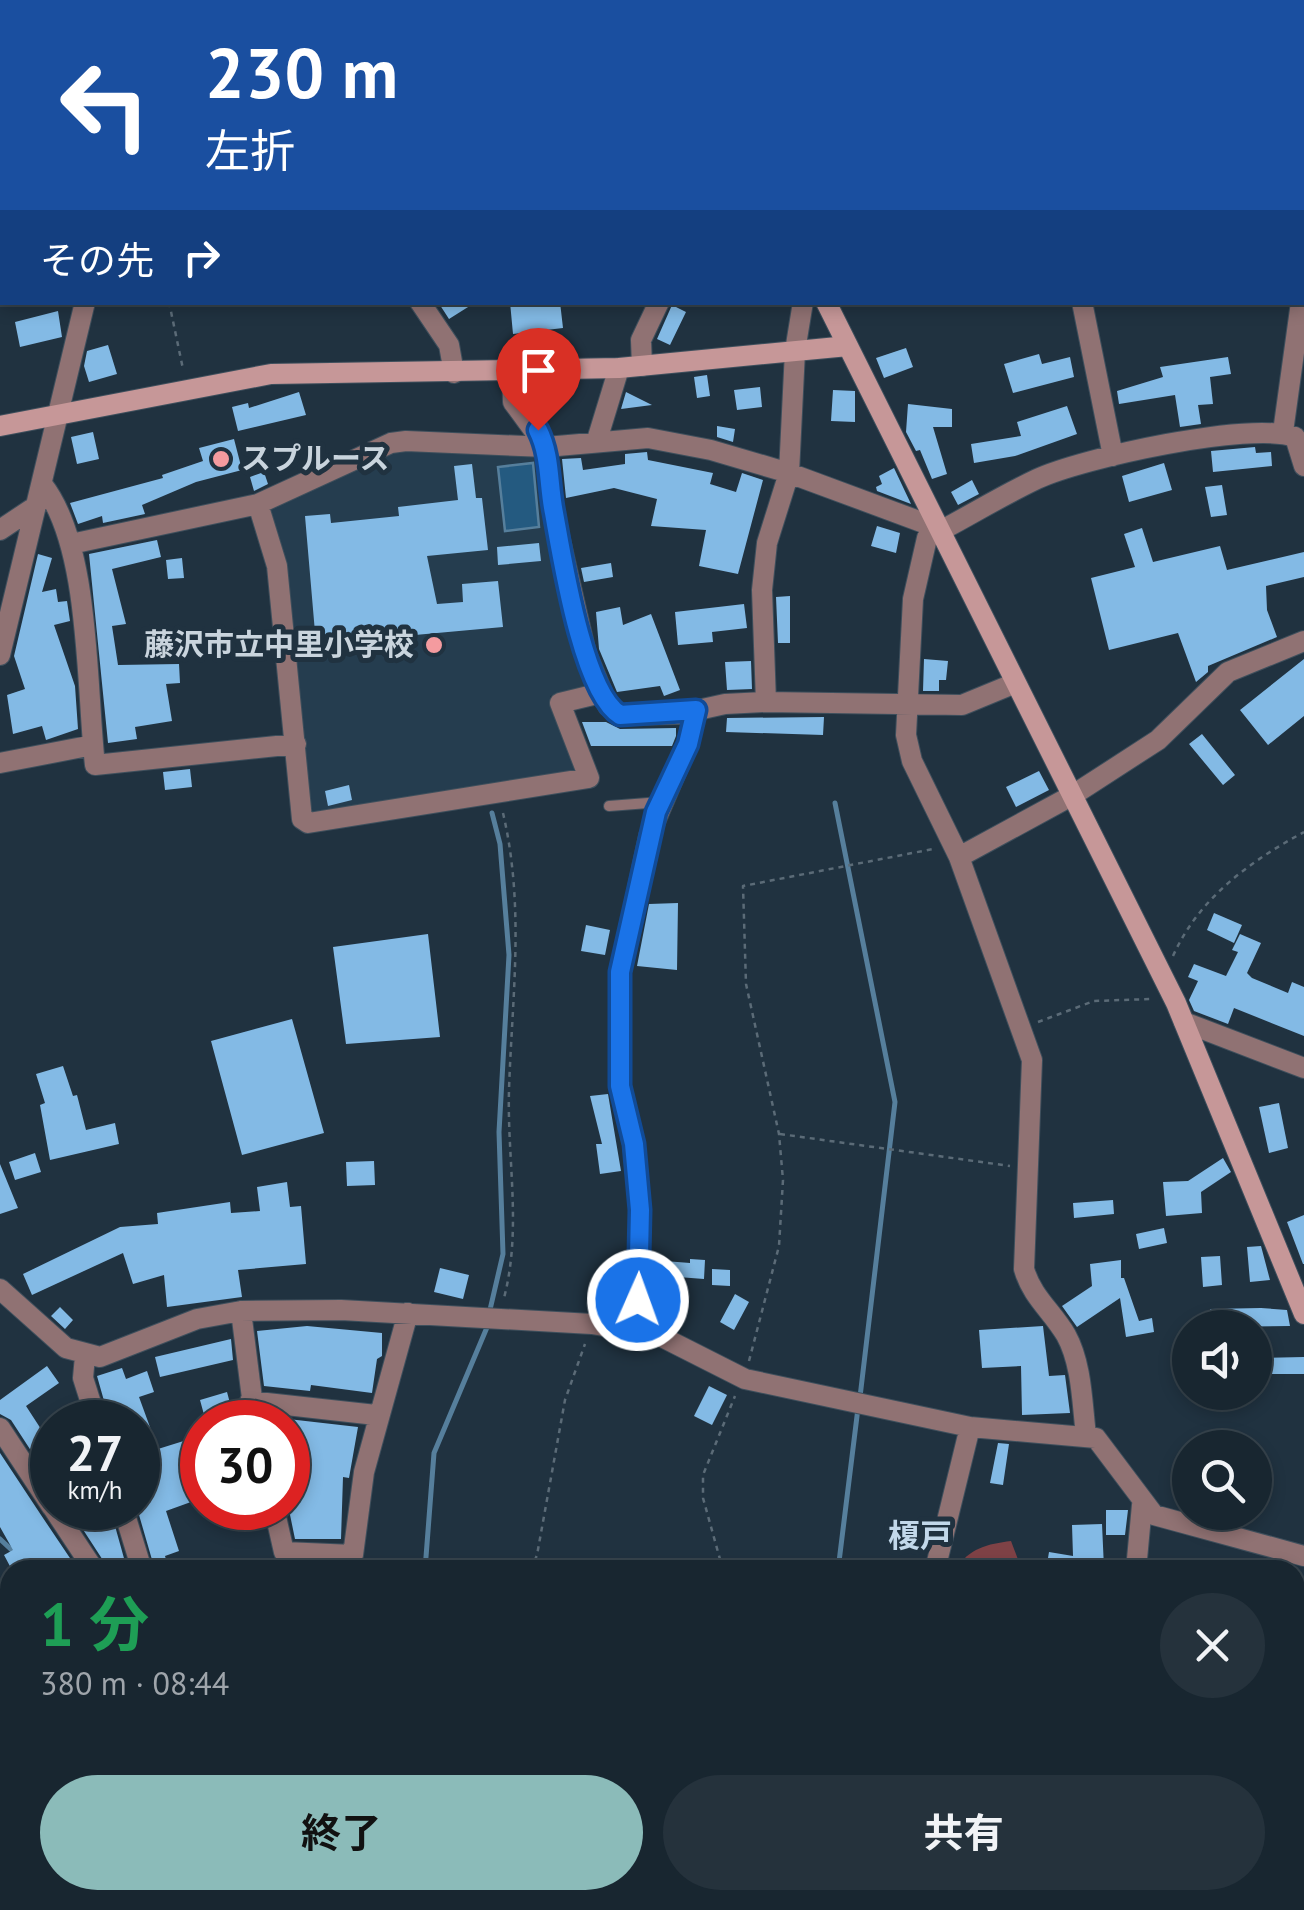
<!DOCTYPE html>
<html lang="ja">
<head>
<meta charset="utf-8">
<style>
	:root { --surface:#182630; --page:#25323c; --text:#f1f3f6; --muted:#9fa5ab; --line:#36434c; --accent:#8bbbb9 }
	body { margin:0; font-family:"PT Sans","Noto Sans JP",sans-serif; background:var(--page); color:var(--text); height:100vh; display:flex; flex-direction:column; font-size:38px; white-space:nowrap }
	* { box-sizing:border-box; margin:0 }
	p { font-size:32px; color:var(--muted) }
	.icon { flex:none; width:55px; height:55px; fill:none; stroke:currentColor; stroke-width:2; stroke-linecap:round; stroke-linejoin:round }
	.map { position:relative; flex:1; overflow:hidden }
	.drawer { position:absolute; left:0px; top:1560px; width:1305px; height:350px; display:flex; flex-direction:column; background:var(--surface); border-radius:30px 30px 0 0; box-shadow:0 5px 15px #0003,0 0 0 2px var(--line) }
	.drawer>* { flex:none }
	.top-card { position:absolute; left:0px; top:0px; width:1305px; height:305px; box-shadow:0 5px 15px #0003,0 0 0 2px var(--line); background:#1a4fa0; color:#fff; overflow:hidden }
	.tools { position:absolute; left:1172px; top:1310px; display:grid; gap:20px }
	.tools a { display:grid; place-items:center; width:100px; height:100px; border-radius:50%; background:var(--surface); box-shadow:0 5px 15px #0003,0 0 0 2px var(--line); font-size:50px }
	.speed { position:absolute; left:30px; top:1400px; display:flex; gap:20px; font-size:50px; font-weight:700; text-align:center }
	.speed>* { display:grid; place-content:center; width:130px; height:130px; border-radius:50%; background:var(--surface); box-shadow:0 5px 15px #0003,0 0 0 2px var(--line); line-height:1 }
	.speed small { font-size:25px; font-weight:400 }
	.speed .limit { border:15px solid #d22; background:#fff; color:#111 }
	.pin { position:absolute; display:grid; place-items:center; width:85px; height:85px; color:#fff; margin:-102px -42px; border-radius:50% 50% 50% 0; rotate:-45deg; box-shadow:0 0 10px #0007 }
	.pin .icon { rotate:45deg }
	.me { position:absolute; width:110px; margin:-55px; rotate:2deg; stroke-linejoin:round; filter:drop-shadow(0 0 8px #0008) }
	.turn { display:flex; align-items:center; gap:35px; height:210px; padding:0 40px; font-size:45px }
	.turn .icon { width:130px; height:130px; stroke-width:2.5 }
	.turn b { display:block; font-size:70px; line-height:85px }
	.then { display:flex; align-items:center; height:95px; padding:0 40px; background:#0003; gap:20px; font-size:38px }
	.round { display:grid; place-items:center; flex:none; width:105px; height:105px; border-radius:52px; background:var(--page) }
	.overview { display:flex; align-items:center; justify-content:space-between; height:170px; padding:0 40px }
	h1 { font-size:60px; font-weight:700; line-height:75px; color:#1e9e55 }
	.cta { display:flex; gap:20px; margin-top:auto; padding:20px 40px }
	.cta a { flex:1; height:115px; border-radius:60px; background:var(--accent); color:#111; font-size:40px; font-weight:700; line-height:115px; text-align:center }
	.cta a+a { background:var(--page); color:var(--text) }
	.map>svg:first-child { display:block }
	.built { fill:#253d4f }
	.forest { fill:#7f4246 }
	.water { fill:#245a80; stroke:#567f9c; stroke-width:2.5 }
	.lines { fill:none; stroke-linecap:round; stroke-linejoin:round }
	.stream { stroke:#567f9c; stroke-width:5 }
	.building { fill:#83bae5 }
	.lane-casing { stroke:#3e4f5c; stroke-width:12 }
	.street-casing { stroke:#3e4f5c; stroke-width:22 }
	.secondary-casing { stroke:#3e4f5c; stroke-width:22 }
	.path { stroke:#5b6b77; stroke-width:2.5; stroke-dasharray:5 5; stroke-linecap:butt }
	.lane { stroke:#907273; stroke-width:10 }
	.street { stroke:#907273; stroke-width:20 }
	.secondary { stroke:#c69798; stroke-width:20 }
	.route-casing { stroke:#114b97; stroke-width:25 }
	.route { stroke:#1a73e8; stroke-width:18 }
	.poi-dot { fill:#f49b9f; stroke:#203240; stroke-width:4 }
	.labels { text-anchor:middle; stroke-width:10; stroke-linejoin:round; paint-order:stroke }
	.poi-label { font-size:30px; font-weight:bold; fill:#c9d4dd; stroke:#203240; text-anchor:start }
	.neighbourhood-label { font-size:32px; font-weight:bold; fill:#c2d8ea; stroke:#203240 }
</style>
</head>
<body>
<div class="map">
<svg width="1304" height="1910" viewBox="0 0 1304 1910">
	<rect width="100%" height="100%" fill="#203240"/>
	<!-- built -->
	<path class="built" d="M393,447l141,8 6,10 48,218 -5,6 -33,7 27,74 -266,47 -46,-306z"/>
	<!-- forest -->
	<path class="forest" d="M1011,1541l11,29h-66c12,-22 32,-26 55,-29z"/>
	<!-- water -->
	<path class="water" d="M533,463l6,64 -34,4 -7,-64z"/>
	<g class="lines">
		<!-- stream -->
		<path class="stream" d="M835,803l60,299 -35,295
			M489,1314l14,-60 -4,-122 10,-177 -9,-111 -8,-31
			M0,1539l16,15
			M425,1570l9,-117 54,-128
			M838,1570l20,-162
			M376,1910l5,-10
			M773,1910l2,-10"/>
	</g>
	<!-- building -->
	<path class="building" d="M438,302h38l-27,17z
		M510,302h50l3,26 -50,6z
		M672,305l14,7 -16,33 -13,-6z
		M58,311l4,26 -42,10 -5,-25z
		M108,345l9,29 -28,8 -5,-16 3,-15z
		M906,348l7,19 -29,11 -8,-20z
		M1039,354l3,10 28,-7 4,20 -61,16 -9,-29z
		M1228,357l3,17 -21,3 3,27 -15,1 3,19 -21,3 -5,-32 -56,9 -2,-13 46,-14 -3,-10z
		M707,375l3,21 -13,2 -3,-21z
		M760,387l2,20 -25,3 -3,-20z
		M833,390l22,1v31l-24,-1z
		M299,392l7,23 -68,16 -6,-24 16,-4 1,5z
		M626,392l26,13 -31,4z
		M908,404l44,5v18h-19l14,47 -15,5 -12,-29 -4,1 -10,-19z
		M1067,406l10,28 -62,22 -41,7 -3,-19 50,-8 -4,-14z
		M717,426l18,3 -2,13 -16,-5z
		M93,432l6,27 -22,5 -6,-27z
		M234,439l8,31 -46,12 -54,23 3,9 -42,9 -1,-7 -24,8 -8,-21 93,-25 -1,-3 41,-14 -4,-13z
		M1255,447l1,6 15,-1 1,14 -59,6 -2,-21z
		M647,452l1,8 65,13 -3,11 26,8 6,-19 21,7 -25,94 -39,-8 7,-36 -55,-4 6,-27 -43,-11 -48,10 -4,-39 19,-1 2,12 42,-6v-10z
		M1164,463l8,27 -43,12 -7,-26z
		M472,464l4,34h6l6,52 -61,6 10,48 26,-2 -1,-18 36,-3 5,46 -187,17 -11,-128 25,-2 1,9 68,-7 -1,-9 60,-7 -4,-34z
		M894,468l17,36 -34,-13 -1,-4 6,-3 -3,-8z
		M264,472l4,12 -14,7 -4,-14z
		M972,480l7,14 -21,11 -7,-13z
		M1222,485l5,30 -16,2 -6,-30z
		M877,526l23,7 -4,20 -25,-7z
		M1142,528l11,34 67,-16 7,24 77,-18v25l-38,9 1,24 10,27 -69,29v6l-12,10 -18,-49 -69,17 -18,-72 44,-11 -11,-33z
		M157,540l4,17 -49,12 14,55 -14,2 6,39 61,-1 1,19 -14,1 6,37 -37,6 2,12 -29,4 -19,-189z
		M539,543l2,18 -43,4 -1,-18z
		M38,554l14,4 -10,34 14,-3 2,13 9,-1 3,20 -16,4 21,61 3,43 -32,11 -4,-14 -29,8 -6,-39 18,-6 -11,-33z
		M182,558l2,20 -16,1 -2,-19z
		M611,563l2,14 -29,5 -3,-14z
		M790,596v47h-12l-2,-46z
		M744,604l3,24 -35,4 1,10 -35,3 -3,-33z
		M620,607l3,18 28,-11 29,76 -16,6 -4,-10 -43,6 -18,-43 -3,-37z
		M924,659l24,2 -2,19h-7v11h-16z
		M1304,659v57l-36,29 -28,-35z
		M751,661l1,28 -25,1 -2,-28z
		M824,717l-1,18 -97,-3 1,-14z
		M582,722h24l14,7 56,-1v8l-4,10h-81z
		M1202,734l33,41 -12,10 -34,-41z
		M190,769l2,18 -27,3 -2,-18z
		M1039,771l10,19 -33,17 -10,-20z
		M349,785l3,15 -24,6 -3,-15z
		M678,903l-1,67 -40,-4 12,-62z
		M1214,913l28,12 -8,18 -27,-13z
		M586,925l24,5 -5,25 -24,-4z
		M428,934l12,103 -94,7 -13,-97z
		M1240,934l21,9 -14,30 5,5 36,15 4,-11 12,5v49l-70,-28 -6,16 -34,-13 -5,-11 9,-19 -10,-4 6,-13 32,12 12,-24 -6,-2z
		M292,1019l32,114 -82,22 -31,-114z
		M63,1066l10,30 4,-1 9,35 29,-7 4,21 -69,16 -10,-55 5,-2 -9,-29z
		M608,1094l13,77 -21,3 -4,-30h6l-12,-48z
		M1279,1103l9,45 -19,5 -10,-46z
		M35,1153l6,19 -26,8 -6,-18z
		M1223,1158l8,14 -30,20 1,21 -36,3 -3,-34 25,-1z
		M374,1161l1,24 -28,1 -1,-24z
		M0,1164l18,44 -18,6z
		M287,1182l3,25 11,-1 5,58 -68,6 4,27 -75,10 -3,-32 -31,9 -10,-31 -91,42 -9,-21 97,-47 38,-3 -1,-11 73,-11 1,11 29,-2 -3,-24z
		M1113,1200l1,14 -40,4 -1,-15z
		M1304,1215v49h-1l-16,-42z
		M1164,1228l3,15 -28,6 -3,-15z
		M1261,1246l9,34 -20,2 -3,-35z
		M1220,1256l2,29 -19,2 -2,-30z
		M690,1259l15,1 -1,19 -52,-4v-15l38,3z
		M1121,1260v18h3l15,43 13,-3 2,14 -28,5 -6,-39 -43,29 -15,-21 30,-20 -2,-22z
		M440,1268l29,7 -6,24 -29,-7z
		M712,1269l18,1v16l-18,-1z
		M735,1294l14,8 -15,28 -14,-8z
		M60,1307l13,13 -8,9 -14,-13z
		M1261,1308l26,2 3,16 -76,1 -4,-18z
		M307,1326l75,7v23l-5,3 -5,34 -61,-8 -1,6 -46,-5 -7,-55z
		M1043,1326l6,50 16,-1 5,38 -48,2 -1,-49 -39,2 -3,-38z
		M231,1339l2,21 -73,17 -5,-20z
		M1304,1357v17h-49v-16z
		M47,1366l12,17 -33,23 26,40v37l-41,-63 -11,-6v-14z
		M122,1368l4,11 21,-8 7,21 -15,5 19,52 32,-10 11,41 1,18 -36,13 13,40 -14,5 4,14h-14l-18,-62 1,-86h-28l-13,-46z
		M709,1386l18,9 -15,30 -18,-9z
		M227,1392l8,30h-29l-6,-22z
		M288,1419l70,8 -9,51 -6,-1 -2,62h-46l-7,-34z
		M998,1443l11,1 -6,41 -13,-2z
		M0,1453l41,62 37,55h-66l-8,-15 9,-5 -13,-23z
		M69,1508h41l17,61 -9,1 -2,-5 -8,3z
		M225,1508h23l2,15 -21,4z
		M1106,1510h22l-3,25h-19z
		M1102,1524l2,44 -58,2 3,-18 24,4 -1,-31z"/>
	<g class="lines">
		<!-- lane casing -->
		<g class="lane-casing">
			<path id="lane" d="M609,806l52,-4"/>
		</g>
		<!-- street casing -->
		<g class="street-casing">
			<path id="street" d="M397,0v2
				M767,0v2
				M862,0v2
				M143,2v-2
				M1123,2v-2
				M1302,289l2,-19
				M420,302l29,43 5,28
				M1082,302l31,154
				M642,366l-1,-26 18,-38
				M512,372l1,30 33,45 7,62 33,144 22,53 12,9 60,-1 45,-10 41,-2 196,3 51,-21
				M1283,432l18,-130
				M597,440l22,-72
				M42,484c49,61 44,203 53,281l201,-21
				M258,504l19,62 25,253 6,4 281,-45 -29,-75 41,-10
				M0,530l36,-24
				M71,544l187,-40 133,-61 15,-2 140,6 102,-9 63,12 78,23 154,57
				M0,655l85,-353
				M766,702l-4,-112 5,-47 22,-70 6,-122 8,-49
				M0,763l93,-18
				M959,857l114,-62 85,-55 70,-68 76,-31
				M1184,1022l120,46
				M0,1289l66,59 34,9 97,-38 44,-8 100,-1 251,14 68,12 85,43 225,48 126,11 58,77 150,41
				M241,1311l14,111
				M637,1330l3,-120 -7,-66 -13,-58v-114l29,-136 39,-92 8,-34
				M85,1356l-2,22 14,44
				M250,1401l126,14
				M0,1428l52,79
				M1086,1435c-4,-32 -4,-71 -20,-100 -14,-24 -34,-38 -42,-66l8,-209 -73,-203 -47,-96 -6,-26 7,-136 14,-61c37,-19 72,-41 110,-59 45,-21 213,-58 258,-42l9,29
				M53,1508l41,62
				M123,1508l19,62
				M274,1508l10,44 69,3 11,-83 44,-159
				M935,1570l35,-143
				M1136,1570l6,-65
				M0,1699l10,17
				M1295,1705l9,3
				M125,1900l5,10
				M900,1900l51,10
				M311,1910l14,-10
				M868,1910l3,-10"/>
		</g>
		<!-- secondary casing -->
		<g class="secondary-casing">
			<path id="secondary" d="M689,0l1,2
				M826,302l350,701 128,311
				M0,426l271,-52 348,-6 229,-22
				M1299,1910l5,-44"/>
		</g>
		<!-- path -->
		<path class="path" d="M169,302l14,67
			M503,813c22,94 9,184 6,277 -2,70 13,139 -5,208
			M1173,956c26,-58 76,-94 131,-124
			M1038,1022l56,-21 57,-2
			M780,1134l230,32
			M749,1361l30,-115 4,-66 -4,-46 -33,-150 -3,-98 190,-37
			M531,1570l6,-15 28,-155 20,-56
			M723,1570l-20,-72v-23l32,-79
			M520,1900l1,10
			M703,1910l3,-10"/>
		<!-- lane -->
		<use href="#lane" class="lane"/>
		<!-- street -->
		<use href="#street" class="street"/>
		<!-- secondary -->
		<use href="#secondary" class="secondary"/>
	</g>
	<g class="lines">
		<!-- route casing -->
		<g class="route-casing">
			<path id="route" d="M538,430c13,26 10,54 16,83 8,44 29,180 66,202l76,-5 -8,34 -32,68 -36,160v114l14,58 6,66 -2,90"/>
		</g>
		<!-- route -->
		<use href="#route" class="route"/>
	</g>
	<!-- markers -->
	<g class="poi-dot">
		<circle cx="221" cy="459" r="10"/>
		<circle cx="434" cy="645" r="10"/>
	</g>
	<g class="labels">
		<!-- poi labels -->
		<g class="poi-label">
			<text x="241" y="469">スプルース</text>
			<text x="414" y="655" text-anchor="end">藤沢市立中里小学校</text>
		</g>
		<!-- neighbourhood labels -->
		<g class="neighbourhood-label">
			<text x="920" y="1547">榎戸</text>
		</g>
	</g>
</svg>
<div class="tools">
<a><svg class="icon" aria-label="sound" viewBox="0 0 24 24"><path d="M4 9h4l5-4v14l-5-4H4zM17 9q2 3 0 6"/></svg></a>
<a><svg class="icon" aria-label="search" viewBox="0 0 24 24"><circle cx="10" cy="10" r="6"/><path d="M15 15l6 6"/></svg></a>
</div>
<div class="speed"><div>27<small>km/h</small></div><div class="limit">30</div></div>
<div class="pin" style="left:538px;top:430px;background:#d93025"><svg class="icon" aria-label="arrive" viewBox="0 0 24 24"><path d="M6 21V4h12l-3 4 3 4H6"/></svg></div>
<svg class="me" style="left:638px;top:1300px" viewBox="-20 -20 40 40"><circle r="17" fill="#1a73e8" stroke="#fff" stroke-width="3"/><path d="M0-11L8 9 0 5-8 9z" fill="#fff"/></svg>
<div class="top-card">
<div class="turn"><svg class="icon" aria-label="left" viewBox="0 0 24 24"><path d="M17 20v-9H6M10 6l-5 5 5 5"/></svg><div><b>230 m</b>左折</div></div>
<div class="then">その先<svg class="icon" aria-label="right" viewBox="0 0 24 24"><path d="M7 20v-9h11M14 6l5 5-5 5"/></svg></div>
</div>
<section class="drawer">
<div class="overview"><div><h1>1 分</h1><p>380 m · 08:44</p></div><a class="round"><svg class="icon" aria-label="close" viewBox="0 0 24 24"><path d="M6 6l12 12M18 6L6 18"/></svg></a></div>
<div class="cta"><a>終了</a><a>共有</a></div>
</section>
</div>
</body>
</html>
